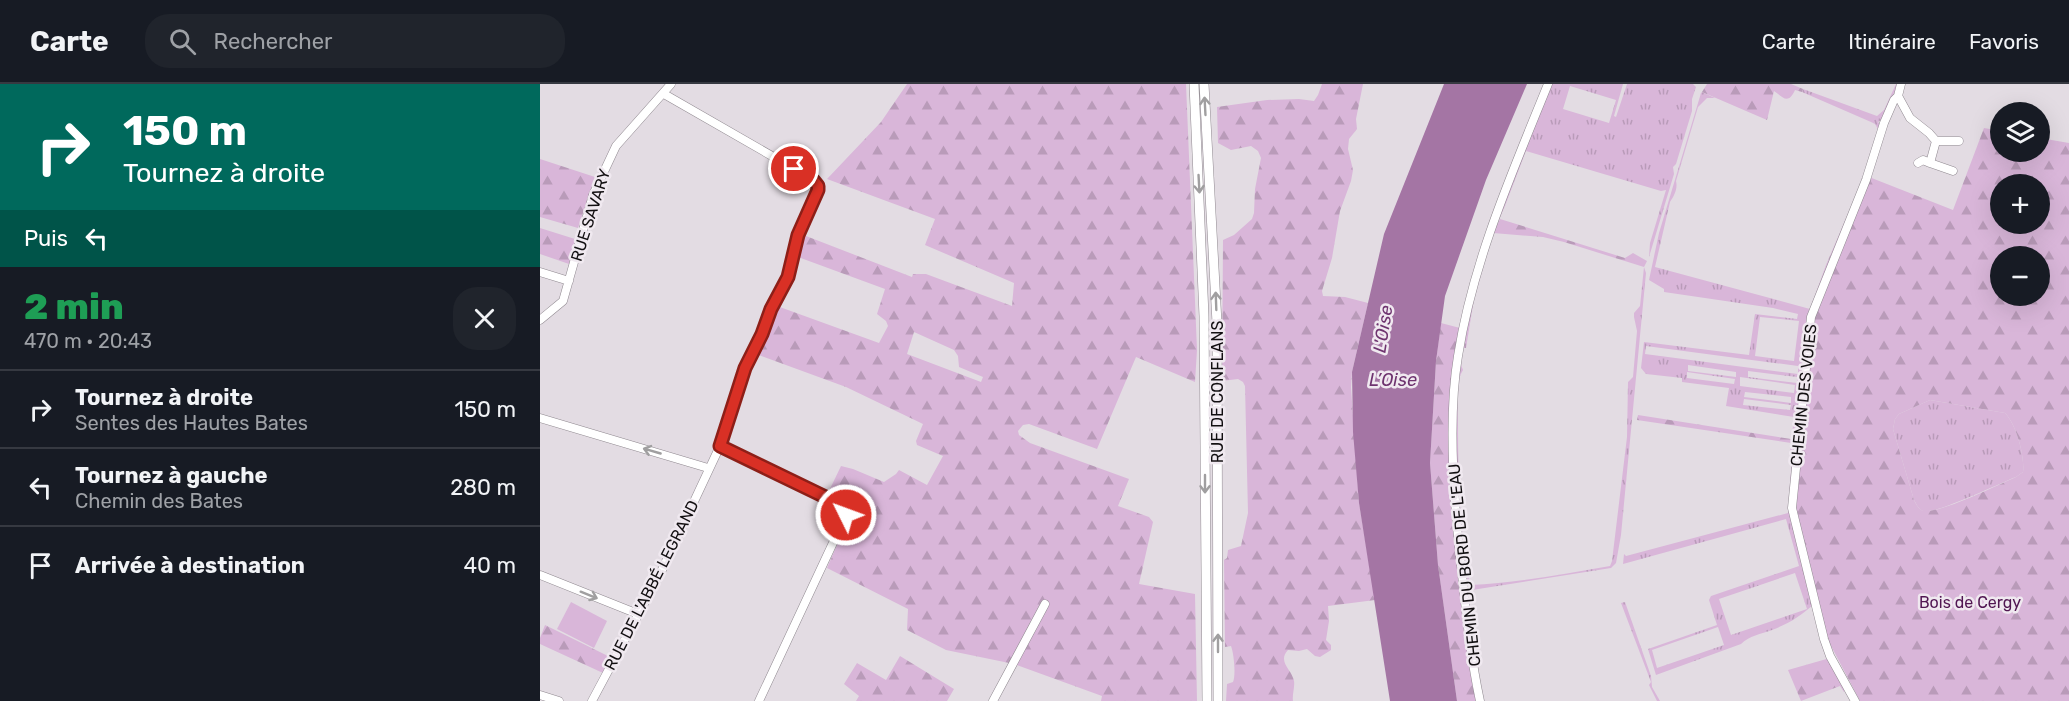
<!DOCTYPE html>
<html lang="fr">
<head>
<meta charset="utf-8">
<style>
	:root { --surface:#171b24; --page:#20242c; --text:#f1f3f6; --muted:#9ea1a6; --line:#363941 }
	body { margin:0; font-family:Rubik,sans-serif; background:var(--page); color:var(--text); height:100vh; display:flex; flex-direction:column; font-size:22px; white-space:nowrap }
	* { box-sizing:border-box; margin:0 }
	p { font-size:20px; color:var(--muted) }
	.icon { flex:none; width:33px; height:33px; fill:none; stroke:currentColor; stroke-width:2; stroke-linecap:round; stroke-linejoin:round }
	.map { position:relative; flex:1; overflow:hidden }
	.details { display:flex; flex-direction:column; background:var(--surface); width:540px }
	.details>* { flex:none }
	.banner { background:#00695c; color:#fff; overflow:hidden }
	.controls { position:absolute; left:1450px; top:18px; display:grid; gap:12px }
	.controls a { display:grid; place-items:center; width:60px; height:60px; border-radius:50%; background:var(--surface); box-shadow:0 6px 24px #0002; font-size:30px }
	.pin { position:absolute; display:grid; place-items:center; width:51px; height:51px; color:#fff; margin:-26px; border:3px solid #fff; border-radius:50%; box-shadow:0 2px 6px #0007 }
	.me { position:absolute; width:66px; margin:-33px; rotate:312deg; stroke-linejoin:round; filter:drop-shadow(0 0 4px #0008) }
	.turn { display:flex; align-items:center; gap:21px; height:126px; padding:0 24px; font-size:27px }
	.turn .icon { width:78px; height:78px; stroke-width:2.5 }
	.turn b { display:block; font-size:42px; line-height:51px }
	.then { display:flex; align-items:center; height:57px; padding:0 24px; background:#0003; gap:12px; font-size:22px }
	.round { display:grid; place-items:center; flex:none; width:63px; height:63px; border-radius:24px; background:var(--page) }
	.summary { display:flex; align-items:center; justify-content:space-between; height:102px; padding:0 24px }
	h1 { font-size:36px; font-weight:800; line-height:45px; color:#1e9e55 }
	ul { padding:0; list-style:none }
	li { display:flex; align-items:center; gap:18px; height:78px; padding:0 24px; border-top:2px solid var(--line) }
	li div { flex:1 }
	li b { display:block; font-size:22px }
	li em { font-style:normal }
	header { display:flex; align-items:center; gap:36px; box-sizing:border-box; height:84px; padding:0 30px; background:var(--surface); border-bottom:2px solid var(--line) }
	header strong { font-size:28px }
	nav { display:flex; gap:33px; margin-inline-start:auto; font-size:21px }
	.search { width:420px; height:54px; background:var(--page); display:flex; align-items:center; gap:15px; box-sizing:border-box; padding:0 21px; border-radius:24px; color:var(--muted); font-size:22px }
	main { display:flex; flex:1; min-height:0 }
	.map>svg:first-child { display:block }
	.grass { fill:url(#grass-tufts); fill-rule:evenodd }
	.forest { fill:url(#forest-firs); fill-rule:evenodd }
	.park { fill:#d9b6d9 }
	.water { fill:#a475a4 }
	.lines { fill:none; stroke-linecap:round; stroke-linejoin:round }
	.minor-casing { stroke:#908990; stroke-width:9 }
	.major-casing { stroke:#908990; stroke-width:10 }
	.minor { stroke:#fff; stroke-width:8 }
	.major { stroke:#fff; stroke-width:9 }
	.oneway { stroke:#a09fa0 }
	.route-casing { stroke:#8d1f18; stroke-width:15 }
	.route { stroke:#d93025; stroke-width:10 }
	.labels { text-anchor:middle; stroke-width:5; stroke-linejoin:round; paint-order:stroke }
	.street-label { font-size:16px; fill:#120f11; stroke:#f0e9f0 }
	.park-label { font-size:16px; fill:#511652; stroke:#f0e9f0 }
	.water-label { font-size:18px; font-style:italic; fill:#6e336f; stroke:#f0e9f0 }
</style>
</head>
<body>
<header>
<strong>Carte</strong>
<div class="search"><svg class="icon" aria-label="search" viewBox="0 0 24 24"><circle cx="10" cy="10" r="6"/><path d="M15 15l6 6"/></svg>Rechercher</div>
<nav><a>Carte</a><a>Itinéraire</a><a>Favoris</a></nav>
</header>
<main>
<section class="details">
<div class="banner">
<div class="turn"><svg class="icon" aria-label="right" viewBox="0 0 24 24"><path d="M7 20v-9h11M14 6l5 5-5 5"/></svg><div><b>150 m</b>Tournez à droite</div></div>
<div class="then">Puis<svg class="icon" aria-label="left" viewBox="0 0 24 24"><path d="M17 20v-9H6M10 6l-5 5 5 5"/></svg></div>
</div>
<div class="summary"><div><h1>2 min</h1><p>470 m · 20:43</p></div><a class="round"><svg class="icon" aria-label="close" viewBox="0 0 24 24"><path d="M6 6l12 12M18 6L6 18"/></svg></a></div>
<ul>
<li><svg class="icon" aria-label="right" viewBox="0 0 24 24"><path d="M7 20v-9h11M14 6l5 5-5 5"/></svg><div><b>Tournez à droite</b><p>Sentes des Hautes Bates</p></div><em>150 m</em></li>
<li><svg class="icon" aria-label="left" viewBox="0 0 24 24"><path d="M17 20v-9H6M10 6l-5 5 5 5"/></svg><div><b>Tournez à gauche</b><p>Chemin des Bates</p></div><em>280 m</em></li>
<li><svg class="icon" aria-label="arrive" viewBox="0 0 24 24"><path d="M6 21V4h12l-3 4 3 4H6"/></svg><div><b>Arrivée à destination</b></div><em>40 m</em></li>
</ul>
</section>
<div class="map">
<svg width="1529" height="617" viewBox="0 0 1529 617">
	<defs>
		<pattern id="grass-tufts" width="24" height="20" patternUnits="userSpaceOnUse" patternTransform="scale(1.5)"><rect width="24" height="20" fill="#d9b6d9"/><path d="M3 7l-1-3M5 7V3M7 7l1-3M15 17l-1-3M17 17v-4M19 17l1-3" fill="none" stroke="#b99bb9"/></pattern>
		<pattern id="forest-firs" width="22" height="20" patternUnits="userSpaceOnUse" patternTransform="scale(1.5)"><rect width="22" height="20" fill="#d9b6d9"/><path d="M5 1l3.5 6h-7zM16 11l3.5 6h-7z" fill="#b99bb9"/></pattern>
	</defs>
	<rect width="100%" height="100%" fill="#e3dce3"/>
	<!-- grass -->
	<path class="grass" d="M1011,0h72l-9,32 2,1 11,-33h66l3,3 -4,12v12l-16,53 -3,3 1,7 -25,83 1,-14 16,-53 -5,1 -135,-40 -21,55 -12,27 -19,66 -8,49h-4l-2,14 3,8c-9,14 -5,38 -5,55 0,54 2,107 12,160 47,-2 93,-11 140,-19l2,-5 15,-124 1,-55 5,-5 4,-46 -3,-14v-4l6,-7 4,-39 2,6 -25,262 -5,28 -5,5 -139,22 -5,-2 -12,-125 2,-98 29,-116zM1030,2l46,14 -7,23 -46,-14z
		M1356,0h3l-15,34 -6,4 3,4 -15,51 -52,427c-13,12 -26,20 -42,26 -11,4 -23,6 -31,14l-85,31 -8,-26 69,-24 -8,-25 2,-4 88,-30 -13,-47 -163,45 1,-10 2,2 162,-43 4,-57 -2,-3 4,-36 -68,-11 3,-18 -47,-6v-4l-36,-4 -5,-6 3,-26 105,13 6,-41 42,5 1,-5 -25,-6 -109,-16v-3l-15,-9 10,-47 42,-140 1,-1 13,6h-8l-9,9 -22,74c2,8 -2,15 -6,21l-15,65 155,42 16,-44 39,-91 13,-45 -3,-5 -4,-2 -69,-30 1,-3 74,27 7,-6zM1220,233l39,4 -5,40 -39,-5zM1106,262l152,20v8l-153,-20zM1148,281l48,7v5l-48,-6zM1208,287l49,6v6l-49,-6zM1147,288l48,7 -1,5 -47,-6zM1200,293l55,8 -1,8 -54,-7zM1205,308l46,5v6l-47,-6zM1204,315l47,6 -1,5 -47,-5zM1255,489l12,36 -76,26 -12,-36zM1178,543l6,18 -67,23 -5,-18z
		M1390,316l75,13c11,11 20,43 18,59l-7,5c-16,6 -81,38 -93,34 -5,-2 -6,-6 -9,-11l-21,-71 2,-10 4,-5z
		M1085,518l26,74 1,11 8,14h-3l-8,-16 2,-3 -30,-79z"/>
	<!-- forest -->
	<path class="forest" d="M367,0h279l9,217 2,49 -2,32 -59,-25 -39,92 -68,-25 -6,1 -5,6 1,4 11,8 99,36 -11,27 31,11 4,5 -14,62 56,10 2,107h-96l1,-5 -88,-32 -68,-14 -39,-20 1,-21 -81,-41 23,-53 -1,-12 -21,-10 13,-27 12,3 31,13 12,-8 3,-4 28,15 16,-29 -26,-11 -1,-4 7,-17 -77,-37 -90,-33 21,-48 102,37 9,-17 -2,-5 -9,-7 8,-25 -87,-32 -3,-4 6,-20 5,3 106,41 1,-3h13l86,32 2,-23 -89,-38 10,-26 -108,-40 54,-57zM374,248l40,18 4,6 1,11 24,10 -2,5 -74,-28z
		M782,0h41l-7,35 1,10 -8,10 -1,10 5,21 -2,11 -11,30 -8,47 -10,33 1,5 22,1 23,6 -16,69 -1,15 8,116 16,97 -47,6 1,15 -3,19 5,5v5l-11,7 -5,-1 -8,-7 -8,2 -11,-1c-11,12 4,19 6,31 1,6 -2,14 -1,20h-67l1,-17 6,-2c3,-7 1,-28 -2,-36l-6,1 -1,-87 3,-2 1,-8 13,-4 7,-33 -3,-127 -2,-4 -5,-3 -16,2 1,-141 11,-5 18,-16 2,-6 1,-24 6,-31 -3,-7 -7,-5 -20,4 -13,-7 -1,-36 50,-7 32,-1 15,2 4,-6z
		M1167,0h84l12,5 -1,3 -7,-2c-7,16 -13,6 -21,1l-7,29 -65,-28z
		M1444,44l17,3v21h39v-14l29,5v558h-209l-31,-59 -36,-122 19,-208 52,-137 89,35zM1461,100h39v40h-39zM1461,172h39v40h-39zM1390,316l75,13c11,11 20,43 18,59l-7,5c-21,9 -68,33 -89,34 -7,1 -10,-5 -13,-11l-21,-71 2,-10 4,-5z
		M0,75l55,18 -17,51 -38,-11z
		M960,135l125,39 8,-5 14,8 -3,6 -80,-25 -21,-5 -50,-4z
		M0,144l35,11 -6,25 -29,-10z
		M901,239l19,5 -8,55 8,207 5,54 6,18 7,39h-21l-19,-136 -8,-102 6,-102z
		M1098,331l153,24v4l-154,-23z
		M5,541l65,32 -7,16 -63,-29v-6z
		M360,572l54,33 -7,12h-91l3,-5 -15,-12 13,-21 29,17z
		M1290,574l15,29 -1,5 -4,-6 -39,15 -13,-31z"/>
	<!-- park -->
	<path class="park" d="M31,518l36,19 -13,27 -37,-19z"/>
	<!-- water -->
	<path class="water" d="M904,0h83l-41,96 -41,116 -9,65 -6,102 8,102 19,136h-67l-31,-198 -6,-71 -1,-60 32,-138z"/>
	<g class="lines">
		<!-- minor casing -->
		<g class="minor-casing">
			<path id="minor" d="M1361,0l-3,12 12,22 19,15 7,8 -6,22 23,8
				M1396,57h23
				M1378,79l5,-3 7,3
				M0,188l29,9
				M0,236l23,-19 30,-106 23,-49 55,-62
				M0,334l168,50
				M180,362l126,61v8l-87,186
				M0,491l98,39
				M0,611l19,6
				M52,617l69,-129 59,-126 25,-78 17,-34 9,-25 17,-32 11,-46 19,-43 -6,-9 -148,-85
				M453,617l52,-97
				M940,617c-11,-51 -15,-102 -21,-154 -6,-59 -11,-132 -1,-191 15,-95 54,-183 90,-272
				M1315,617l-25,-45 -6,-17 -32,-131 19,-191 55,-137 18,-57 10,-23 4,-4"/>
		</g>
		<!-- major casing -->
		<g class="major-casing">
			<path id="major" d="M654,0l10,232 3,385
				M664,0l13,239 1,378"/>
		</g>
		<!-- minor -->
		<use href="#minor" class="minor"/>
		<!-- major -->
		<use href="#major" class="major"/>
	</g>
	<!-- one-way arrows -->
	<defs><path id="oneway-shaft" d="M-6 0H5M1.5-3L5.5 0L1.5 3" fill="none" stroke-width="1.6" stroke-linecap="round" stroke-linejoin="round" transform="scale(1.5)"/></defs>
	<g class="oneway">
		<use href="#oneway-shaft" transform="translate(665 22) rotate(-93)"/>
		<use href="#oneway-shaft" transform="translate(659 100) rotate(87)"/>
		<use href="#oneway-shaft" transform="translate(676 217) rotate(-92)"/>
		<use href="#oneway-shaft" transform="translate(112 367) rotate(-164)"/>
		<use href="#oneway-shaft" transform="translate(665 400) rotate(90)"/>
		<use href="#oneway-shaft" transform="translate(49 511) rotate(22)"/>
		<use href="#oneway-shaft" transform="translate(678 559) rotate(-90)"/>
	</g>
	<g class="lines">
		<!-- route casing -->
		<g class="route-casing">
			<path id="route" d="M254,85l20,12 4,5v4l-20,45 -10,42 -17,32 -9,25 -17,34 -25,78 126,61v8"/>
		</g>
		<!-- route -->
		<use href="#route" class="route"/>
	</g>
	<g class="labels">
		<!-- street labels -->
		<g class="street-label">
			<text transform="translate(50 131) rotate(-72)" y="6">RUE SAVARY</text>
			<text transform="translate(677 308) rotate(-90)" y="6">RUE DE CONFLANS</text>
			<text transform="translate(1263 311) rotate(-84)" y="6">CHEMIN DES VOIES</text>
			<text transform="translate(924 481) rotate(-96)" y="6">CHEMIN DU BORD DE L'EAU</text>
			<text transform="translate(111 501) rotate(-63)" y="6">RUE DE L'ABBÉ LEGRAND</text>
		</g>
		<!-- park labels -->
		<g class="park-label">
			<text x="1430" y="524">Bois de Cergy</text>
		</g>
		<!-- water labels -->
		<g class="water-label">
			<text transform="translate(843 245) rotate(-81)" y="6">L'Oise</text>
			<text x="853" y="302">L’Oise</text>
		</g>
	</g>
</svg>
<div class="controls">
<a><svg class="icon" aria-label="layers" viewBox="0 0 24 24"><path d="M12 4l9 5-9 5-9-5zM3 14l9 5 9-5"/></svg></a>
<a>+</a>
<a>−</a>
</div>
<div class="pin" style="left:254px;top:85px;background:#d93025"><svg class="icon" aria-label="arrive" viewBox="0 0 24 24"><path d="M6 21V4h12l-3 4 3 4H6"/></svg></div>
<svg class="me" style="left:306px;top:431px" viewBox="-20 -20 40 40"><circle r="17" fill="#d93025" stroke="#fff" stroke-width="3"/><path d="M0-11L8 9 0 5-8 9z" fill="#fff"/></svg>
</div>
</main>
</body>
</html>
